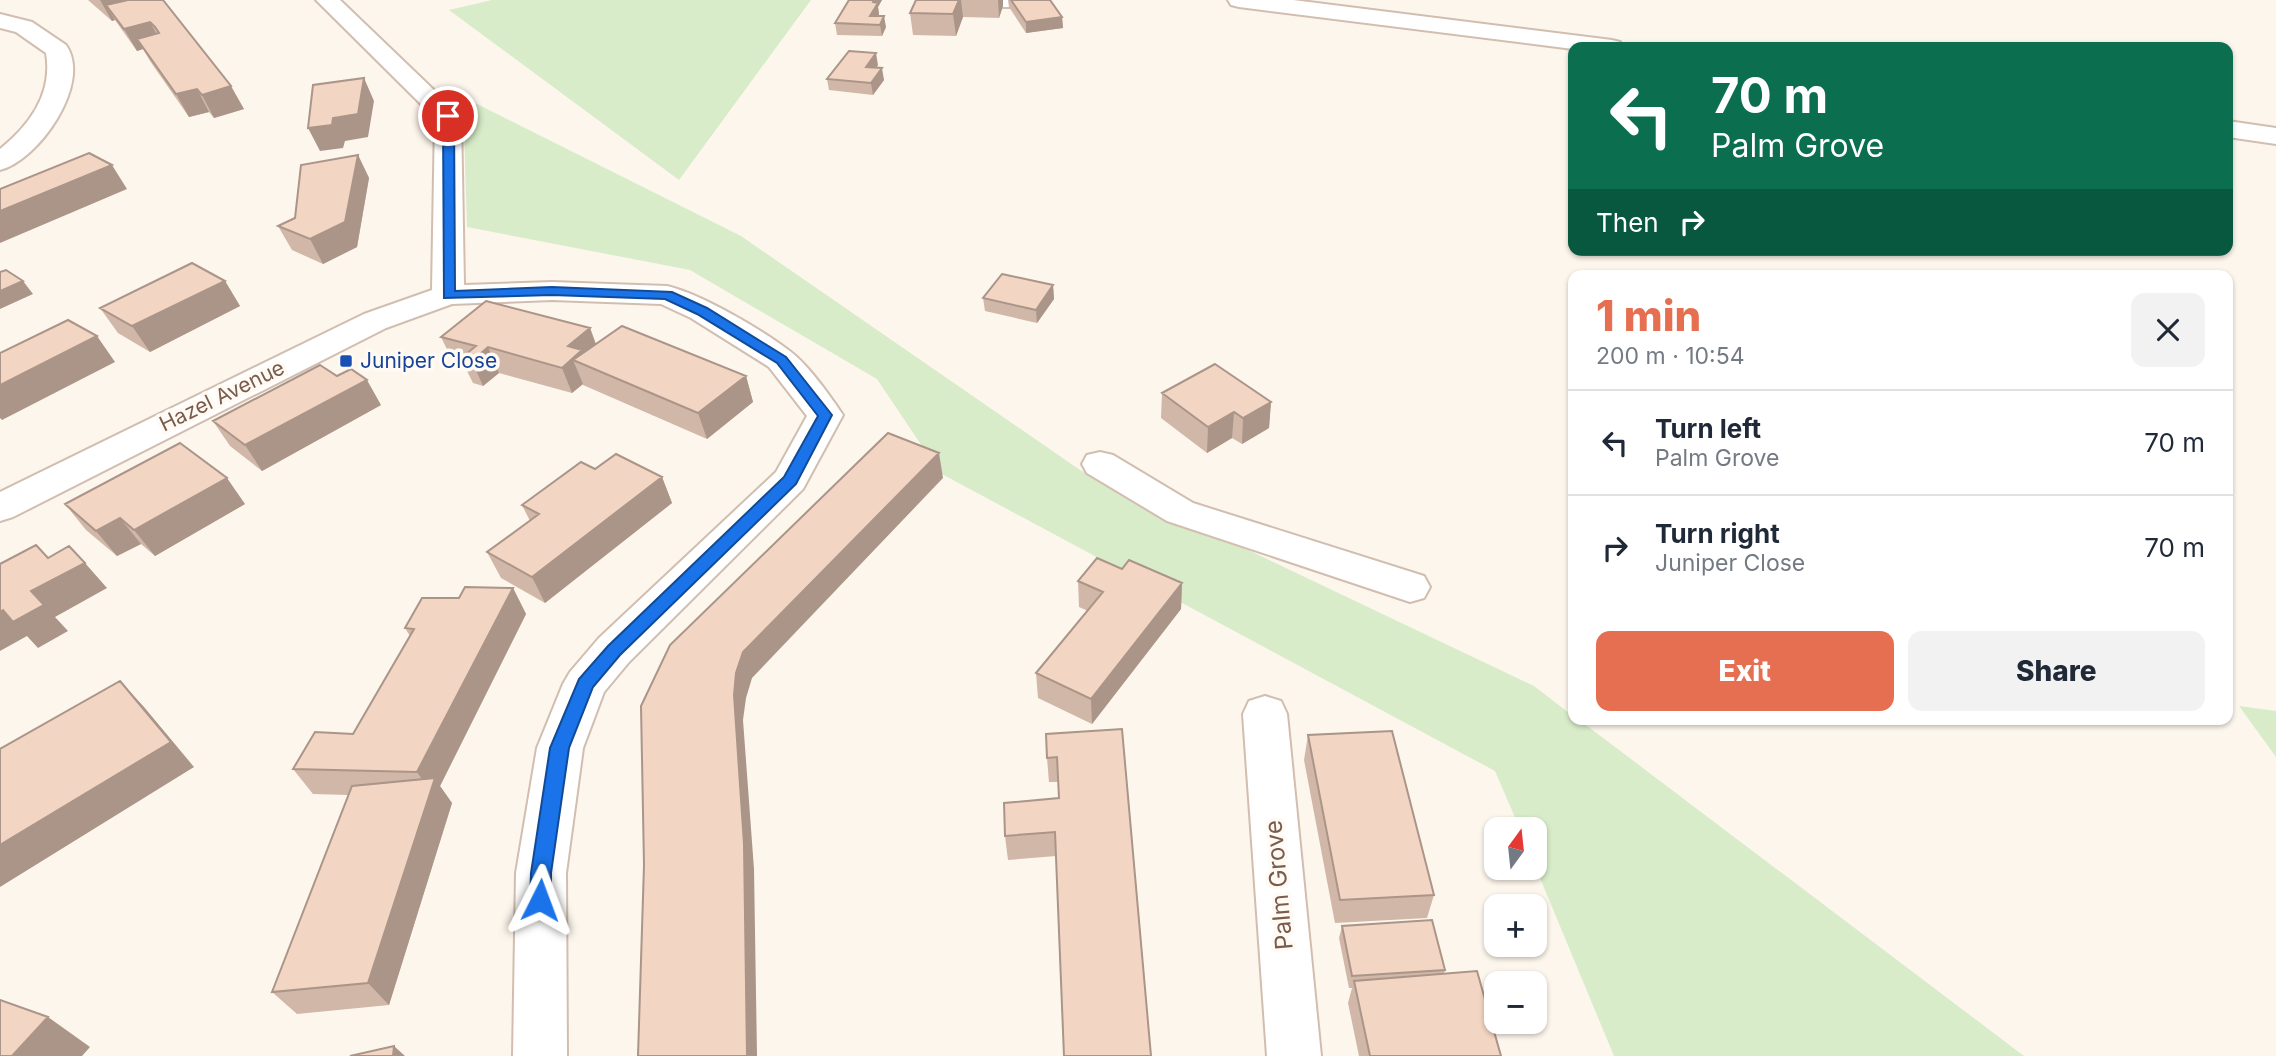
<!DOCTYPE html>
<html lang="en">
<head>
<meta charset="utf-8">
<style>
	:root { --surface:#fff; --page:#f2f2f3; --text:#1f2937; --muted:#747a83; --line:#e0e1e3; --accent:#e76f51 }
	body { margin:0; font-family:Inter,sans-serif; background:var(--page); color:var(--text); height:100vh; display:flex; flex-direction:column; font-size:26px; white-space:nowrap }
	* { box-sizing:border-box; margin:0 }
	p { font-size:23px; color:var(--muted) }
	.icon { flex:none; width:38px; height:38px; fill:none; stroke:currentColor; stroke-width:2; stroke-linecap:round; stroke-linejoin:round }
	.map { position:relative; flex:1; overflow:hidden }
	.side { position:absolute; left:1568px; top:270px; width:665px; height:455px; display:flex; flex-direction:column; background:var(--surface); border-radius:14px; box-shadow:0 2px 5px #0004 }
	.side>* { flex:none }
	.banner { position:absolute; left:1568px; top:42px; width:665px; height:214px; border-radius:14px; box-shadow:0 2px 5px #0004; background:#0b6e4f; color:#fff; overflow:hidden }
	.needle { width:46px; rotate:15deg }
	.controls { position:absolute; left:1484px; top:817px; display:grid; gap:14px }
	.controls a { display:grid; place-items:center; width:63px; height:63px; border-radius:14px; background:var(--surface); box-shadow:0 2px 5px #0004; font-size:35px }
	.pin { position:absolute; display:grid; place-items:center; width:60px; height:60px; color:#fff; margin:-30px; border:4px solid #fff; border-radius:50%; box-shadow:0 2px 7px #0007 }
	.me { position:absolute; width:77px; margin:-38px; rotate:3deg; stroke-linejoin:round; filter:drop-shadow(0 0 5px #0008) }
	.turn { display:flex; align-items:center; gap:24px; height:147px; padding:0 28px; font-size:32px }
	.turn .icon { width:91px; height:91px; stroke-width:2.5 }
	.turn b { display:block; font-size:49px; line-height:60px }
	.then { display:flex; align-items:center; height:66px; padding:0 28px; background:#0003; gap:14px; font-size:26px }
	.round { display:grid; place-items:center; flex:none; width:74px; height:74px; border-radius:14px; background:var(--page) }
	.head { display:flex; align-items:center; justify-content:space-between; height:119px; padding:0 28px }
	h1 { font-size:42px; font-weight:800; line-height:52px; color:var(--accent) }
	.action { display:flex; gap:14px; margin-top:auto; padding:14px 28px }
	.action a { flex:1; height:80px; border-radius:14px; background:var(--accent); color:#fff; font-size:28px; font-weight:800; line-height:80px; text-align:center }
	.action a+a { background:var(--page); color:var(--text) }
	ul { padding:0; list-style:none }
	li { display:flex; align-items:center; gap:21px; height:105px; padding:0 28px; border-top:2px solid var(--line) }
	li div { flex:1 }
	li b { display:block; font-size:26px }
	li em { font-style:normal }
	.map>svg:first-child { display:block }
	.green { fill:#d8ecc9 }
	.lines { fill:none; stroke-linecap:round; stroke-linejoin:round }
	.minor-casing { stroke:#d1beb0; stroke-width:4 }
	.minor { fill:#fff; fill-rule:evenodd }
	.wall { fill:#d1b7a8 }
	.shaded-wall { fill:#aa9588 }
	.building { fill:#f3d5c3; stroke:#aa9588; stroke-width:2 }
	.route { fill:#1a73e8; stroke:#114b97; stroke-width:2 }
	.transit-dot { fill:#1a4fb4; stroke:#fffaf3; stroke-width:2.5 }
	.labels { text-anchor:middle; stroke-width:7; stroke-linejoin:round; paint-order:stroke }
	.transit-label { font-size:21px; fill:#164399; stroke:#fffaf3; text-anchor:start }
	.street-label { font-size:21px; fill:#7a5c4d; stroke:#fffaf3 }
	.near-street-label { font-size:24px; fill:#7a5c4d; stroke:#fffaf3 }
</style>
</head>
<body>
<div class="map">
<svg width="2276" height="1056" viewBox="0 0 2276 1056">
	<rect width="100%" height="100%" fill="#fdf6ec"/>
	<!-- green -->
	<path class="green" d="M492,0h319l-132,180 -230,-170z
		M463,97l278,139 339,234 454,216 39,30v3h5l446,337h-410l-79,-190v-36l-15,-1 -25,-58 -555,-298 -63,-94 -187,-109 -223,-43z
		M2239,706l37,5v46z"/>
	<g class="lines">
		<!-- minor casing -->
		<g class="minor-casing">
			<path id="minor" d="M316,0h24l121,116 3,169 88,-3 115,4c34,8 96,44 124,66 17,13 40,45 52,63l-40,74 -174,173 -25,30 -21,56 -17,125 1,183h-54l3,-183 21,-125 26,-64 7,-12 29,-34 177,-166 31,-56 -38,-49 -78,-49 -30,-14 -109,-4 -100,4 -66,24 -373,189 -13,4v-29l364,-178 68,-24 3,-172z
				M942,0h88l-3,5 -8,2h-66l-8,-2z
				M1228,0h65l319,40 8,2 4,5 -51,2 -334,-42 -8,-2z
				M0,14l32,8 34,23c27,38 -28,116 -66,125v-21c30,-24 53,-56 46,-96l-30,-21 -16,-4z
				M2228,121l48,7v16l-48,-7z
				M1100,452l13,3 80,48 231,73 6,11 -6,11 -14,4 -243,-81 -80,-48 -5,-9 5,-9z
				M1265,696l16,5 6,13 34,342h-54l-24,-342 6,-13z"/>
		</g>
		<!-- minor -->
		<use href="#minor" class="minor"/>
	</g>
	<!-- wall -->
	<path class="wall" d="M88,0h75l81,109 -30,9 -5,-6 -20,5 -39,-56 -7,-12 -6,2 -22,-31 -3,1z
		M849,0h33l-4,7 1,7 -1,2 8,11 -4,9 -45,-1 -2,-12z
		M916,0h87v6l-4,12 -36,-1 -7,19 -43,-1 -3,-22z
		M1008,0h42l12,17 1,11 -37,5 -17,-26z
		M878,65l-2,3 8,12 -11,15 -44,-5 -2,-11z
		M358,155l11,23 -12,69 -34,17 -31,-14 -14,-24 17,-8z
		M225,281l15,25 -90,46 -32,-19 -18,-25z
		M1053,285l1,14 -17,24 -52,-12 -2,-13z
		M590,328l6,16 150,32 7,26 -46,37 -124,-54v-1l-11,9 -73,-20 -16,13 -10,-3 -9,-18 -11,-3 -12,-25z
		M337,376l44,29 -119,66 -32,-25 -17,-25z
		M1162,393l109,9 -2,26 -27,16 -10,-6 -25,15 -46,-35z
		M595,469l67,8 10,26 -127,100 -44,-25 -14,-26 43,-31 -8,-16z
		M65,504h180l-90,52 -14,-12 -24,12 -31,-26z
		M1122,569l60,14 -1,26 -89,115 -54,-26 -2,-25 52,-62 -9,-4 -1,-26z
		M513,588l13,26 -86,172 12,17 -63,202 -92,9 -25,-22 76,-197 -35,-1 -20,-25 60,-35 57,-98 -5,-8 54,-30z
		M1122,729l-66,127 -48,4 -3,-24 54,-38 -1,-16h-9l-2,-24z
		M1308,735l126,160 -7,23 -92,5 -31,-163z
		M1342,926l103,44 -1,3 57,83h-142l-11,-53 4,-15h-3l-10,-50z"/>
	<!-- shaded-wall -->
	<path class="shaded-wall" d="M100,0h24l8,15 -26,-10 9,15 -3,1z
		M874,0h8l-4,7 1,7 -6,11 -3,-9z
		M959,0h2l2,17 -7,19 -3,-22z
		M998,0h5v6l-4,12z
		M884,16l2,11 -4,9 -2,-11z
		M1062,17l1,11 -37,5v-11z
		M150,22l12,22 -25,-5 6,10 -6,2 -13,-22z
		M876,53l2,12 -10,13 -2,-11z
		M882,68l2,12 -11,15 -2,-12z
		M364,78l10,23 -6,36 -23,4 -2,7 -23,3 -12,-23 25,-10z
		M231,86l13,23 -30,9 -12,-23z
		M197,89l12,23 -20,5 -13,-23z
		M358,155l11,23 -12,69 -34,17 -13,-25z
		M112,165l15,24 -127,54v-32z
		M23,281l10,13 -33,15v-18z
		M225,281l15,25 -90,46 -18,-26z
		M1053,285l1,14 -17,24 -1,-13z
		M590,328l9,25 -26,7 10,24 -11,9 -10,-25 6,-22z
		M97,336l18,26 -113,58 -2,-2v-33z
		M488,347l11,26 -16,13 -11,-25z
		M746,376l7,26 -46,37 -9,-26z
		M367,380l14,25 -119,66 -17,-26z
		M1271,402l-2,26 -27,16 1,-26z
		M1234,412l-2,26 -25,15 1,-26z
		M939,453l4,25 -191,200 -6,20 -3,22 11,149 3,187h-10l-13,-361 2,-22 7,-21z
		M662,477l10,26 -127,100 -13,-26z
		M227,478l18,26 -90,52 -21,-26z
		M120,518l21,26 -24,12 -21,-25z
		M85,563l22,25 -52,29 13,14 -30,17 -11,-12 -27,15v-39l31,-21z
		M1182,583l-1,26 -89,115 -1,-25z
		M513,588l13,26 -86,172 12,17 -63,202 -21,-22 62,-192 -13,-19z
		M120,681l24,26 50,60 -194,120v-42z
		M48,1017l42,30 -8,9h-70z
		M394,1046l11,10h-12z"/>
	<!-- building -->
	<path class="building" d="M128,0h35l68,86 -29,9 -5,-6 -21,5 -39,-55 22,-6 -4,-6 -5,-5 -26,7 -18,-24z
		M849,0h25l-1,2 5,1 -8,13h14l-4,9 -45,-2z
		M916,0h43l-6,14 -43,-1z
		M1011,0h39l12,17 -36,5z
		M849,51l27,2 -10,14 16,1 -11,15 -44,-4z
		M364,78l-6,36 -25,4 -1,7 -24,3 5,-43z
		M89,153l23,12 -112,46v-22z
		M358,155l-13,67 -35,17 -32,-13 17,-8 6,-53z
		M192,263l33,18 -93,45 -32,-18z
		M6,270l17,11 -23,10v-19z
		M1002,274l51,11 -17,25 -53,-12z
		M486,301l104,27 -22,18 14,4 -20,18 -74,-21 -16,14 -11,-3 15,-12 -35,-9z
		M68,320l29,16 -97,49v-32z
		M622,326l124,50 -48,37 -125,-53z
		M1215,364l56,38 -28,16 -9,-6 -26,15 -46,-34z
		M320,365l17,11 14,-7 16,11 -122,65 -32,-24z
		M888,433l51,20 -196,199 -7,21 -2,22 10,149 3,212h-109l6,-191 -3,-159 29,-61z
		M180,443l47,35 -93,52 -14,-12 -24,13 -31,-27z
		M616,454l46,23 -130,100 -45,-25 52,-38 -17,-9 59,-43 14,7z
		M36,545l12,13 21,-12 16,17 -54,28 13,14 -31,17 -10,-12 -3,2v-48z
		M1097,558l25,11 7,-9 53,23 -91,116 -55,-26 67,-81 -25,-11z
		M465,587l48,1 -96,184 -124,-3 22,-37 38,2 61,-105 -9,-1 17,-30h37z
		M120,681l51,61 -171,103v-96z
		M1122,729l29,327h-87l-9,-224 -50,4 -1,-33 55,-5 -2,-41 -10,1 -1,-24z
		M1392,731l42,164 -94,5 -32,-165z
		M435,778l-67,205 -96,9 80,-206z
		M1432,920l13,50 -93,6 -10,-50z
		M1477,971l24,85h-131l-16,-75z
		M0,1000l48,17 -36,39h-12z
		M394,1046l-1,10h-43z"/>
	<!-- route -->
	<path class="route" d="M448,113l6,3 1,175 97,-4 120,5 35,16 79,49 46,58 -36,69 -176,171 -27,32 -24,61 -18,125v27l-3,6 -8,3 -7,-3 -3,-6 1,-27 19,-125 29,-69 29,-33 176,-169 34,-61 -41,-53 -80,-49 -32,-15 -113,-4 -108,3 -1,-182z"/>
	<!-- markers -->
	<rect class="transit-dot" x="339" y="354" width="14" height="14" rx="3.5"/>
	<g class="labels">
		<!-- transit labels -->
		<g class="transit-label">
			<text x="360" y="368">Juniper Close</text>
		</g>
		<!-- street labels -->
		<g class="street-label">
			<text transform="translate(222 396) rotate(-26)" y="7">Hazel Avenue</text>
		</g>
		<!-- near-street labels -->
		<g class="near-street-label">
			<text transform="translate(1279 885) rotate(-95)" y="8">Palm Grove</text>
		</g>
	</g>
</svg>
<div class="controls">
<a><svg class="needle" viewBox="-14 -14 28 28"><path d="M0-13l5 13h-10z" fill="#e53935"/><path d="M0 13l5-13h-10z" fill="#747a83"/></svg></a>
<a>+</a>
<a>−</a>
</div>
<div class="pin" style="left:448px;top:116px;background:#d93025"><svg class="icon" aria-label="arrive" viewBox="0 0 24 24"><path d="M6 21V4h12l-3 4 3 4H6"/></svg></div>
<svg class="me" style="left:540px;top:900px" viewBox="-20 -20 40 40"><path d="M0-17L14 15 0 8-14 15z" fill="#1a73e8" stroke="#fff" stroke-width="4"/></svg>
<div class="banner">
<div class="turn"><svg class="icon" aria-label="left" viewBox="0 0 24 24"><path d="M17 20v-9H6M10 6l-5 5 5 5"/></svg><div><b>70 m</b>Palm Grove</div></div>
<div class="then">Then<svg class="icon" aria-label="right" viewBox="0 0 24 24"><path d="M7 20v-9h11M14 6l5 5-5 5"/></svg></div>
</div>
<section class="side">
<div class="head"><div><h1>1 min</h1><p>200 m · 10:54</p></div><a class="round"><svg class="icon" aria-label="close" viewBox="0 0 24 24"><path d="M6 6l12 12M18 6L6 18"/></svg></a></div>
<ul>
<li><svg class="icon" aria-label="left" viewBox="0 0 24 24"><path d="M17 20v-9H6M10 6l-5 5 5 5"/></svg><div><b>Turn left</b><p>Palm Grove</p></div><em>70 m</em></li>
<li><svg class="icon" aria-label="right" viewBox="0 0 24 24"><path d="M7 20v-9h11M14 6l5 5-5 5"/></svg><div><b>Turn right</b><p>Juniper Close</p></div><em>70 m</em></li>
</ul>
<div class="action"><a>Exit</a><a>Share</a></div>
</section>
</div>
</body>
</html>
